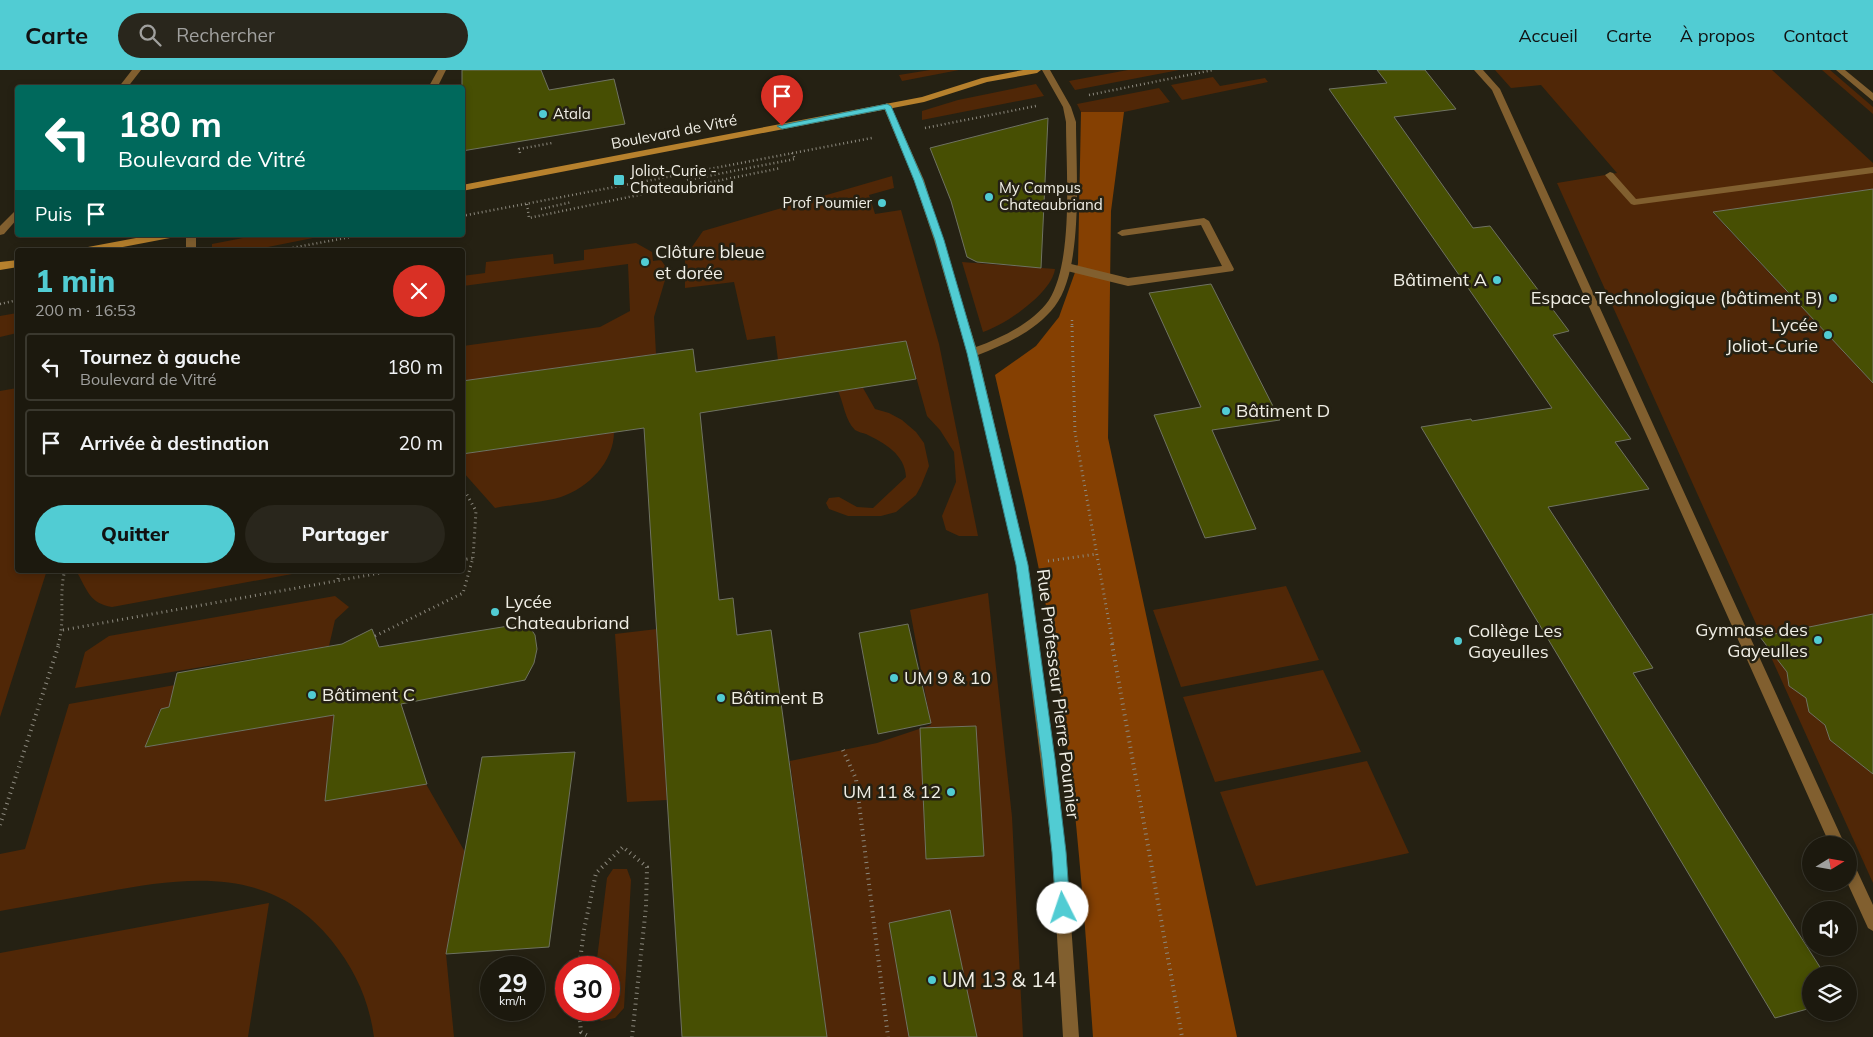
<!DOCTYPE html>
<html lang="fr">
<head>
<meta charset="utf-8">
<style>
	:root { --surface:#1c190e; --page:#29261c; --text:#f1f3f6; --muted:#a0a09e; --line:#3a382e; --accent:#51ccd3 }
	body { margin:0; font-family:Mulish,sans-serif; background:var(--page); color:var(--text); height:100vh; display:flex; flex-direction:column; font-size:19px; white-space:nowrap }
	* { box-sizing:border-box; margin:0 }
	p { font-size:16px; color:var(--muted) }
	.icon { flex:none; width:28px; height:28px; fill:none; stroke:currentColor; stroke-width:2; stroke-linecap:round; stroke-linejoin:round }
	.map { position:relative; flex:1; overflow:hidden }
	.drawer { position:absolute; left:15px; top:178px; width:450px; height:325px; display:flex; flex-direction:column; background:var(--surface); border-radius:5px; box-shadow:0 2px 8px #0003,0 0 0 1px var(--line) }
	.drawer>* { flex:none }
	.guide { position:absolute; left:15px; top:15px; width:450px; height:152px; border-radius:5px; box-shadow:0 2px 8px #0003,0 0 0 1px var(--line); background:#00695c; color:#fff; overflow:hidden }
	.needle { width:32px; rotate:79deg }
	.controls { position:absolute; left:1802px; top:766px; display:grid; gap:10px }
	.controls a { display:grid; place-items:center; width:55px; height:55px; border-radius:50%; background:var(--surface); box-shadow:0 2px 8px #0003,0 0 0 1px var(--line); font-size:25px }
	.speed { position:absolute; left:480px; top:886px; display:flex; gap:10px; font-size:25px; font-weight:700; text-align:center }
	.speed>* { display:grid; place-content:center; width:65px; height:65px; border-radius:50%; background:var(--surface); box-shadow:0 2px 8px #0003,0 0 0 1px var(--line); line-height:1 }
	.speed small { font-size:12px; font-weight:400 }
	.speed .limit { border:8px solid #d22; background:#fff; color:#111 }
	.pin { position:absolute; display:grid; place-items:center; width:42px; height:42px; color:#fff; margin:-51px -21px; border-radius:50% 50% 50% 0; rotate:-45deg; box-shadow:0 0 5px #0007 }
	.pin .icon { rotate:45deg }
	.me { position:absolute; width:55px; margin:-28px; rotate:356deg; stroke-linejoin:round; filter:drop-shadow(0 0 4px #0008) }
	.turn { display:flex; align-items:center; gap:18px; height:105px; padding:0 20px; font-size:22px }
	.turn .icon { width:65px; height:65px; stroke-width:2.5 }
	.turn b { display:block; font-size:35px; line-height:42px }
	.then { display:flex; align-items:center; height:48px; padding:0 20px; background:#0003; gap:10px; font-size:19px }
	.round { display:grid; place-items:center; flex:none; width:52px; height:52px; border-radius:26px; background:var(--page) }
	.head { display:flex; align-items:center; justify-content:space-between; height:85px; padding:0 20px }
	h1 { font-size:30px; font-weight:800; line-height:38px; color:var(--accent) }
	.primary-button { display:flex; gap:10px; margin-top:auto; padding:10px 20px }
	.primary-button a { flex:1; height:58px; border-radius:30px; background:var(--accent); color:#111; font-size:20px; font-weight:800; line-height:58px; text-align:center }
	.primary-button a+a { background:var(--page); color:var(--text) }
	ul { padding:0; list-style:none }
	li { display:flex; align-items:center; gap:15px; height:68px; margin:0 10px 8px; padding:0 10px; border:2px solid var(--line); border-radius:5px }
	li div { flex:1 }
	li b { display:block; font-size:19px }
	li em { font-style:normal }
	header { display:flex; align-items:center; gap:30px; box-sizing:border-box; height:70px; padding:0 25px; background:var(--accent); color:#111 }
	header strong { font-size:24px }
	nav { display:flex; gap:28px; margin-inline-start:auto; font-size:18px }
	.search { width:350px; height:45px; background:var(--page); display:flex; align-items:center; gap:12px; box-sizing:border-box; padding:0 18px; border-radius:28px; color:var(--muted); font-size:19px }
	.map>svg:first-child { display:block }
	.green { fill:#502707 }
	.forest { fill:#854002 }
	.building { fill:#474f03; stroke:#6f7262 }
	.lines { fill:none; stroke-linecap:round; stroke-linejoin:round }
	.path-far2 { stroke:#8c897e; stroke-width:2.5; stroke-dasharray:1 3; stroke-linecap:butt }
	.path-far1 { stroke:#8c897e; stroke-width:3; stroke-dasharray:1 4; stroke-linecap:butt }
	.path { stroke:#8c897e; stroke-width:4; stroke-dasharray:1 4.5; stroke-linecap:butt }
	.service { fill:#815f2f; fill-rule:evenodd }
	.minor { fill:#815f2f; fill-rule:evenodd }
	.secondary { fill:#b7812d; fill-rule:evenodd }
	.route { fill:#51ccd3; stroke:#358589 }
	.poi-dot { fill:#51ccd3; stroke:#252113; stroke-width:2 }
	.labels { text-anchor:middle; stroke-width:5; stroke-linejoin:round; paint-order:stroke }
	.far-poi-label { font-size:15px; fill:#f0eee5; stroke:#252113; text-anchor:start }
	.far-street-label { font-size:15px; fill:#f0eee5; stroke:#252113 }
	.poi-label { font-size:18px; fill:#f0eee5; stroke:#252113; text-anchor:start }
	.street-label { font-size:18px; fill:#f0eee5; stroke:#252113 }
	.near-poi-label { font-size:21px; fill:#f0eee5; stroke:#252113; text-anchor:start }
</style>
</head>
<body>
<header>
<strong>Carte</strong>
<div class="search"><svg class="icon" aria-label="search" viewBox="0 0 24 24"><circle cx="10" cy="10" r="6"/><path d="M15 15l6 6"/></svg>Rechercher</div>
<nav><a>Accueil</a><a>Carte</a><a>À propos</a><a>Contact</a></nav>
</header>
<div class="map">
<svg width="1873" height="967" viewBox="0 0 1873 967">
	<rect width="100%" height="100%" fill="#252113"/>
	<!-- green -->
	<path class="green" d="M930,0h29l-57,11 -3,-6z
		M1128,0h51l-104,20 -6,-9z
		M1495,0h277l101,93v26l-160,24 160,170v500l-316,-700 60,-10 -76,-88 -30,3z
		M1822,0h8l43,37v7z
		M1213,7l7,9 45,-8 3,4 -86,18 -11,-15z
		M1036,14l8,12 -122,24v-9l36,-11z
		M1159,18l11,14 -46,10h-43l-4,-8z
		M892,106l2,12 -25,7 6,19 26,-4 38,134 39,192h-19l-13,-6 -4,-14 14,-34 -2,-30 -14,-22 -13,-14 -21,-75 -128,19 -3,-24 -28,4 -13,-58 -49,6v-31l18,-26z
		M259,165h69l-75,15h-41v-6z
		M636,173l16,9 1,9 8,-1 7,10 -14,47 2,37 -193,27v-35l137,-19 30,-16 -2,-47 -165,22 -1,-10 23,-3 1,-11 67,-8 1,10 30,-4v-10z
		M962,192l93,7c-3,24 -50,56 -72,63z
		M17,243v20l-17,4v-21z
		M17,318l1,182h29l-47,147v-326z
		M863,318l12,21 14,4 13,7 14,12 8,11 5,23 -8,20 -5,9 -20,17 -15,4h-33l-19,-7 -3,-6 3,-5 10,-1 18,10 16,1 33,-31c-1,-23 -22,-34 -40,-43 -3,-1 -8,-2 -11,-4 -10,-10 -11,-26 -17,-39z
		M614,362c0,30 -26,56 -53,65 -21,6 -45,7 -66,11l-32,-36v-18z
		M79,500h235l-202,37c-22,-4 -24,-15 -34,-33z
		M1286,516l33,74 -138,27 -28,-77z
		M988,523l24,224 11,220h-196l-37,-276 87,-18 54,-18 -21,-115z
		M335,526l14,11 -14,13 -6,26 -254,42 10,-36 24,-16z
		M657,559l10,171 -40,2 -12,-168z
		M1323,600l38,82 -146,30 -32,-85z
		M175,615l-6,22 -9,2 -14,38 188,-32 -9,86 101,-17 39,68 -19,102 8,83h-80c-5,-37 -19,-67 -42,-96 -60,-75 -142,-65 -227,-49 -35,6 -70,13 -105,19v-57l25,-5 44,-145z
		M1367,691l42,92 -153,33 -36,-94z
		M613,799h14l4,11 -7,128 -9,10 -14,3 -8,-11h16v-42l-13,-1 11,-89z
		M269,833l-21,134h-248v-84z"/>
	<!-- forest -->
	<path class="forest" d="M1081,42h43l-13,99 -3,227 129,599h-144c-9,-128 -18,-257 -39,-384 -14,-93 -38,-185 -59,-278l41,-29 23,-29 19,-53z"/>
	<!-- building -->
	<path class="building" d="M462,0h79l8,20 65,-11 11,45 -163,27z
		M1377,0h48l31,39 -62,8 79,111 17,-2 79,105 -16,4 78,104 -16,3 34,47 -101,18 105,161 -20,5 192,302h-14v33l-36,10 -354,-591 50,-8 1,2 80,-13 -223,-319 58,-6z
		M1048,48l-7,150 -64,-6 -10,-5 -16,-56 -21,-53z
		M1873,119v194l-160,-171z
		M1211,214l69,136 -68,10 44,99 -51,9 -51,-123 47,-8 -52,-114z
		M906,271l10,38 -216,34 19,187 14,-2 4,37 34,-5 56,407h-145l-38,-609 -182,26v-73l231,-32 3,23z
		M1873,544v160l-43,-34 -5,-15 -16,-13 -3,-14 -17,-12 -2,-14 -27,-35z
		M527,553l8,12 2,14 -3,14 -9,17 -124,24 26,80 -102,17 9,-86 -189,32 16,-38 8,-2 8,-34 165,-29 30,-15 7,18z
		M908,554l23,99 -53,11 -19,-101z
		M976,656l8,130 -58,3 -6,-131z
		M575,682l-26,195 -103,7 36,-197z
		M950,840l27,127h-68l-20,-114z"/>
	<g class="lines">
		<!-- path-far2 -->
		<path class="path-far2" d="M1089,25l124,-25
			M925,58l111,-22
			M520,83l-1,-4 33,-6
			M687,110l108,-21 -3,-6
			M687,117l94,-19
			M527,134l2,14 119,-25
			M541,139l31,-7
			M462,146l410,-78
			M281,180l80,-15
			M0,234l18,-4
			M1072,250v8"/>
		<!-- path-far1 -->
		<path class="path-far1" d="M1072,256l3,106 38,213
			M462,416l14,25 -3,47
			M1048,491l49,-7
			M338,509l2,-9
			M63,560l334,-60
			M375,566l88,-43 10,-35 -11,2
			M58,575c8,-25 0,-50 7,-75"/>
		<!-- path -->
		<path class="path" d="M1112,574l70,393
			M843,680l13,29 32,258
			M0,755l59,-181
			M579,898l5,-38 12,-57 27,-26 24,20 -1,40 -14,130
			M579,940l2,22 9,5"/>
		<!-- service -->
		<path class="service" d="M1474,0h9l17,19 345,756h-15l-338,-755z
			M1836,0h9l28,23v8z
			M1873,97v6l-239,32 -3,-1 -26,-29 5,-3 3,1 23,26z
			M1204,148l5,3 25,48 -1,2 -105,15 -61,-15 -5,-4 5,-4 61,15 94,-12 -21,-41 -79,11 -5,-3 5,-3z
			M186,165h10v15h-10z
			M1849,791l5,3 19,41v26l-5,-3 -21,-46z"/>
		<!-- minor -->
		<path class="minor" d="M132,0h9l-14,18h-9z
			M438,0h8l-9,18h-9z
			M1042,0h8l21,37 5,15c0,48 8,146 -21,184 -19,25 -49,38 -77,49l50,210 38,287 13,185h-16l-11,-185 -36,-287 -49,-212 -33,-113 -20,-60 -31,-74 4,-3 4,3 33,74 52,167c25,-9 57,-24 73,-47 25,-40 17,-131 17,-178l-3,-15z
			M18,138v10l-14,16 -4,1v-9z"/>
		<!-- secondary -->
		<path class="secondary" d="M1023,0h18l-4,3 -50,9 -63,20 -462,89v-6l460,-88 60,-19z
			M152,165h23l-5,3 -63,12h-24l5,-3z
			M18,190v7l-18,3v-8z"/>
	</g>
	<!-- route -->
	<path class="route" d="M887,34l4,2 32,74 21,60 33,113 51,212 27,194 11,93 4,56 -2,5 -5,2 -5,-2 -2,-5 -4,-56 -10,-93 -26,-194 -49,-212 -32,-113 -21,-60 -29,-71 -103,20 -5,-3z"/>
	<!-- markers -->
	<g class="poi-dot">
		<circle cx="543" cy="44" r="5"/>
		<rect x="613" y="104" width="12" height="12" rx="2.5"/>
		<circle cx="989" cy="127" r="5"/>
		<circle cx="882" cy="133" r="5"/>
		<circle cx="645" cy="192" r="5"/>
		<circle cx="1497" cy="210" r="5"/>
		<circle cx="1833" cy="228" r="5"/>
		<circle cx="1828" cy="265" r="5"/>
		<circle cx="1226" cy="341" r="5"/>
		<circle cx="495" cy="542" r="5"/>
		<circle cx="1818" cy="570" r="5"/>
		<circle cx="1458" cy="571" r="5"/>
		<circle cx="894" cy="608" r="5"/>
		<circle cx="312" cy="625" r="5"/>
		<circle cx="721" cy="628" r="5"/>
		<circle cx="951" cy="722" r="5"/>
		<circle cx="932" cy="910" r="5"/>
	</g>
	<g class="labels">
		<!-- far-poi labels -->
		<g class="far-poi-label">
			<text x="553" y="49">Atala</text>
			<text x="630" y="106">Joliot-Curie -<tspan x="630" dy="17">Chateaubriand</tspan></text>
			<text x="999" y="123">My Campus<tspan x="999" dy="17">Chateaubriand</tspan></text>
			<text x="872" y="138" text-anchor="end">Prof Poumier</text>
		</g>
		<!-- far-street labels -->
		<g class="far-street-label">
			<text transform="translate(674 62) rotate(-11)" y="5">Boulevard de Vitré</text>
		</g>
		<!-- poi labels -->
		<g class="poi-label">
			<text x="655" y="188">Clôture bleue<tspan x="655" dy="21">et dorée</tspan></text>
			<text x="1487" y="216" text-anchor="end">Bâtiment A</text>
			<text x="1823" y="234" text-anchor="end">Espace Technologique (bâtiment B)</text>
			<text x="1818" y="261" text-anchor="end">Lycée<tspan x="1818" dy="21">Joliot-Curie</tspan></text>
			<text x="1236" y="347">Bâtiment D</text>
			<text x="505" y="538">Lycée<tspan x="505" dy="21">Chateaubriand</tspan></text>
			<text x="1808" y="566" text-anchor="end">Gymnase des<tspan x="1808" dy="21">Gayeulles</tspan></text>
			<text x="1468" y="567">Collège Les<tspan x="1468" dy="21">Gayeulles</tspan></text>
			<text x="904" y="614">UM 9 &amp; 10</text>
			<text x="322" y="631">Bâtiment C</text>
			<text x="731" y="634">Bâtiment B</text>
			<text x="941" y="728" text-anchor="end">UM 11 &amp; 12</text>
		</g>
		<!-- street labels -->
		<g class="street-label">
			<text transform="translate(1058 624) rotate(83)" y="6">Rue Professeur Pierre Poumier</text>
		</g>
		<!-- near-poi labels -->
		<g class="near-poi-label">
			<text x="942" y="917">UM 13 &amp; 14</text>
		</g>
	</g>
</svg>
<div class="controls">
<a><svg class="needle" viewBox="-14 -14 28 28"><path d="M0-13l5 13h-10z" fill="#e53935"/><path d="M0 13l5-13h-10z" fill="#a0a09e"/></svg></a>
<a><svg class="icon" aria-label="sound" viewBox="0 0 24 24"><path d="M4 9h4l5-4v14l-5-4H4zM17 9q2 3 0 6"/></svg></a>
<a><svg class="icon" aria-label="layers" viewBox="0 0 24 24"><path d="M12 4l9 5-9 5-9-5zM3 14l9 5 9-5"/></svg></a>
</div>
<div class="speed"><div>29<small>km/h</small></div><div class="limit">30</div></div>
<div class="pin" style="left:782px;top:56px;background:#d93025"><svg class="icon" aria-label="arrive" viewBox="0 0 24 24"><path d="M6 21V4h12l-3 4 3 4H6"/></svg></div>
<svg class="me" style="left:1063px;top:838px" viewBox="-20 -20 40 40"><circle r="19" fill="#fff"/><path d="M0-13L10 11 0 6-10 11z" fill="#51ccd3"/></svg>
<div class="guide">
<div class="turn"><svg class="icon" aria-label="left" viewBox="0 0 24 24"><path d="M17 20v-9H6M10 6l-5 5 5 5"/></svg><div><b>180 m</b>Boulevard de Vitré</div></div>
<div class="then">Puis<svg class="icon" aria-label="arrive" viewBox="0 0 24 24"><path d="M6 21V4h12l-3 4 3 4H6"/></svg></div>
</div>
<section class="drawer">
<div class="head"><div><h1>1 min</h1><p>200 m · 16:53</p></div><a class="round" style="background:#d93025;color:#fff"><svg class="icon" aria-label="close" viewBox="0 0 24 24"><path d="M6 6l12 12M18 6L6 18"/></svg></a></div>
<ul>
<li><svg class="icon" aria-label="left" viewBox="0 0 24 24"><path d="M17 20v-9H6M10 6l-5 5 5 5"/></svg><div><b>Tournez à gauche</b><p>Boulevard de Vitré</p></div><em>180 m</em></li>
<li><svg class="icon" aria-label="arrive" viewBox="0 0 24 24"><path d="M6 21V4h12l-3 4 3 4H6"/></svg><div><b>Arrivée à destination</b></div><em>20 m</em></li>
</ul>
<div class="primary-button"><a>Quitter</a><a>Partager</a></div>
</section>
</div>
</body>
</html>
